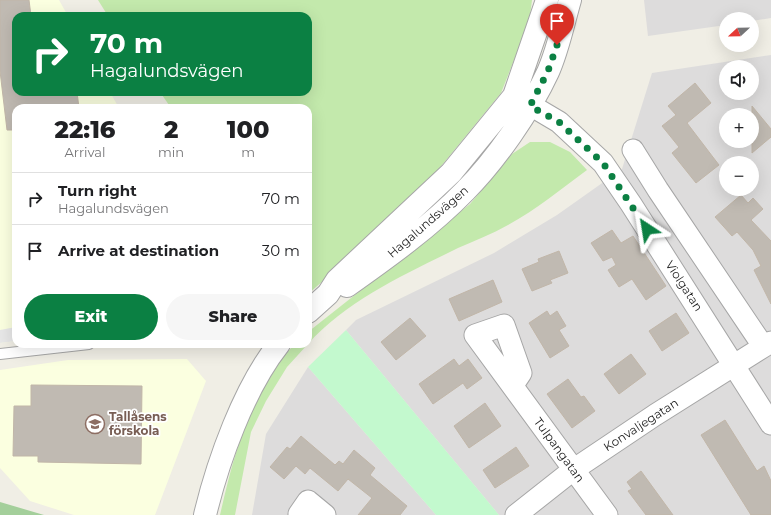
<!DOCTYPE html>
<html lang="en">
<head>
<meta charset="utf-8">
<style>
	:root { --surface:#fff; --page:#f6f6f6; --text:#202124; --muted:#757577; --line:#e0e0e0; --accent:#0b8043 }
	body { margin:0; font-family:Montserrat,sans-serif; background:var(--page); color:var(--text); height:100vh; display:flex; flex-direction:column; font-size:15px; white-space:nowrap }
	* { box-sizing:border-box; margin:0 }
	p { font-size:13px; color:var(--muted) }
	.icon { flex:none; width:22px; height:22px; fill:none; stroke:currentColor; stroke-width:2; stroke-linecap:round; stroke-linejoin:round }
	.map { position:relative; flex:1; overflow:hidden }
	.sheet { position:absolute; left:12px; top:104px; width:300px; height:244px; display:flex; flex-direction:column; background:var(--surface); border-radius:12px; box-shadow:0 4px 16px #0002 }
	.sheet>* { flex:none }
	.guide { position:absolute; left:12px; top:12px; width:300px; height:84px; border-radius:12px; box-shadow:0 4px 16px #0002; background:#0b8043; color:#fff; overflow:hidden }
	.needle { width:26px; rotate:248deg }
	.controls { position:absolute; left:719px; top:12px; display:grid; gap:8px }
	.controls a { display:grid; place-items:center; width:40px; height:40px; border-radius:50%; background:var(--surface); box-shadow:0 4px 16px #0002; font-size:20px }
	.pin { position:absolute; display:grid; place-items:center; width:34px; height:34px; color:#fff; margin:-41px -17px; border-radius:50% 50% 50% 0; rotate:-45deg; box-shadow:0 0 4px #0007 }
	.pin .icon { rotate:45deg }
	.me { position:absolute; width:44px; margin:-22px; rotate:327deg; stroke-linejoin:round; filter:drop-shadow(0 0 3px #0008) }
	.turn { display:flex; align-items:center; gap:14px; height:84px; padding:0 12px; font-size:18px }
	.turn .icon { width:52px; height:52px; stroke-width:2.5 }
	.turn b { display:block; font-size:28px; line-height:34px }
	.eta { display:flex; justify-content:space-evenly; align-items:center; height:68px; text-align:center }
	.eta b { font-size:24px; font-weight:800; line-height:28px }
	.button { display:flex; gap:8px; margin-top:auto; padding:8px 12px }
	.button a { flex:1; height:46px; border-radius:24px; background:var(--accent); color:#fff; font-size:16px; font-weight:800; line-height:46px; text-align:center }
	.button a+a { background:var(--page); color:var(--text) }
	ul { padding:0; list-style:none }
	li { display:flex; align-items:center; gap:12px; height:52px; padding:0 12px; border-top:1px solid var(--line) }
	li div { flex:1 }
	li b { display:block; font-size:15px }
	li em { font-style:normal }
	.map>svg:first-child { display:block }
	.residential { fill:#dddcdc; fill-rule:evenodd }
	.education { fill:#fbffe0 }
	.grass { fill:#c3e9ac }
	.forest { fill:#a4cf9b }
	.park { fill:#c3f9ce }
	.parking { fill:#e7e7e7 }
	.building { fill:#c0bab2; stroke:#c1b6a8 }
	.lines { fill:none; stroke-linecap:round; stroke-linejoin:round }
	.service-casing { stroke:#a6a6a6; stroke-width:12 }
	.minor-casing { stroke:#a6a6a6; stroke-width:23 }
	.tertiary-casing { stroke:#a6a6a6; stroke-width:24 }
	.service { stroke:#fff; stroke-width:10 }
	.minor { stroke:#fff; stroke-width:21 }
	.tertiary { stroke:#fff; stroke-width:22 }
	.route { stroke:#0b8043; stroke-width:7; stroke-dasharray:0 12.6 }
	.labels { text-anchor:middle; stroke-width:3.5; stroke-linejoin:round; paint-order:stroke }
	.street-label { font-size:12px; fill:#1f1f1f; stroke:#fff }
	.education-label { font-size:12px; font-weight:bold; fill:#785e54; stroke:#fff; text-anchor:start }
</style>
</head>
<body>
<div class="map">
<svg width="771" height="515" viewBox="0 0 771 515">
	<rect width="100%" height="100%" fill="#f0eee5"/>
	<!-- residential -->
	<path class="residential" d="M644,0h127v18l-19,3v-2h-26v6l-78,11z
		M771,55v460h-272l-153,-185 10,-10 138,-67 63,-38 65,-46 30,-96zM726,67h26v26h-26zM726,115h26v26h-26zM726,163h26v26h-26z
		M308,367l128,148h-184l14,-81z"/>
	<!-- education -->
	<path class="education" d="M0,0h59l9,16h-52v76h94l9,16h-103v233l-16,2z
		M187,359l19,22 -51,134h-81l-44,-14 -30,-33v-98l68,-10z"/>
	<!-- grass -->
	<path class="grass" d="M98,0h434l-2,16 -12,34 -17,43 -68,83 -54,56 -71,62v-186h-137l-11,-16h148v-76h-200z
		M530,142h20l20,10 17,18c-26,19 -51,40 -79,55 -16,9 -34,16 -50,23 -52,26 -111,52 -150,96v-12l162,-128 42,-50z
		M295,344h13l-21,23 -21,34 -15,31 -16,83h-15c14,-61 30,-125 75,-171z"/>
	<!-- forest -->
	<path class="forest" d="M0,502l44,13h-44z"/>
	<!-- park -->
	<path class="park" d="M346,330l153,185h-63l-128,-148z"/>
	<!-- parking -->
	<path class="parking" d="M16,327v14l-16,2v-13z"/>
	<!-- building -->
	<path class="building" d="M0,0h29l2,16h-15v76h61l2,16h-63v22h-9l-7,-59z
		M695,83l16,20 -24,20 32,42 -23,18 -24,-30 7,-6 -17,-21 14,-11 -8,-9z
		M752,106l19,23v8l-19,16z
		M741,195l7,8 5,-5 10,11 -12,11 20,21v63l-17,-34 7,-4 -8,-16 -16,-18 -5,4 -17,-19z
		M612,230l9,13 12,-7 33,50 -20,14 -14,-21 -13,8 -11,-17 8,-5 -4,-8 -9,4 -12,-18z
		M559,251l9,22 -18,7 2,3 -20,8 -10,-22 17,-7 -1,-3z
		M493,280l9,22 -43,19 -10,-22z
		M547,311l3,5 7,-5 9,15 -7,4 10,16 -19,12 -21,-35z
		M676,313l13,20 -27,18 -13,-20z
		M410,318l16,18 -30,24 -15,-18z
		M631,354l15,20 -27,20 -15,-20z
		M454,359l5,7 9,-7 14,19 -15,11 -4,-6 -30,21 -14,-20z
		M568,379l13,18 3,-1 11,15 -23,17 -25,-34z
		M31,385l111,1 -1,78 -103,-2v-6h-25l1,-50h17z
		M485,403l16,23 -32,22 -15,-22z
		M725,420l32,51 7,-5 7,15v34h-20l-50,-80z
		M301,436l34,29 4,-4 4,3 11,-14 21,18 -5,7 37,31 -7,9h-42l14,-17 -24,-19 -10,12 -28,-23 -5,6 -9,-8 -12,13 -14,-12 17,-20 3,2z
		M516,447l13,19 -34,22 -12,-18z
		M641,471l32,44h-27l-18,-24 4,-2 -5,-7z"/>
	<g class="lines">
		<!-- service casing -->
		<g class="service-casing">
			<path id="service" d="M0,354l89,-10"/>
		</g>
		<!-- minor casing -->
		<g class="minor-casing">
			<path id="minor" d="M515,96l44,26 44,41 28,41 140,220
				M633,150l25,40 105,156
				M513,385l8,-12 -17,-48 -29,10 132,180
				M301,515l-2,-1 9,-13 17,14
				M516,515l57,-45 82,-55 116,-73"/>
		</g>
		<!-- tertiary casing -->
		<g class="tertiary-casing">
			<path id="tertiary" d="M347,286c41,-29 83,-59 118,-95 30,-30 65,-80 83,-119 10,-22 15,-48 22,-72
				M308,312l20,-18 9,-14 114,-107 63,-77 33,-96
				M205,515c13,-54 39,-127 74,-171"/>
		</g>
		<!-- service -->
		<use href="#service" class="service"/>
		<!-- minor -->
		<use href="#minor" class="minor"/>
		<!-- tertiary -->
		<use href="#tertiary" class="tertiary"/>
	</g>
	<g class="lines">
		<!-- route -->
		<path class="route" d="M557,45l-9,26 -18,35 29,16 44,41 44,66"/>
	</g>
	<!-- icons -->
	<defs>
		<g id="school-ring" transform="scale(1)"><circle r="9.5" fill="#fff" stroke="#8d6e63" stroke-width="1.5"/><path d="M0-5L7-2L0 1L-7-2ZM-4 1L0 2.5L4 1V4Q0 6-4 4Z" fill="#8d6e63"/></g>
	</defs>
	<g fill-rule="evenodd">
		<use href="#school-ring" x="95" y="424"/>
	</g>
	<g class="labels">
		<!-- street labels -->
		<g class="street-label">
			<text transform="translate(428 222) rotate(-41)" y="4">Hagalundsvägen</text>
			<text transform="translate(684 286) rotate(57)" y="4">Violgatan</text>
			<text transform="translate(641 425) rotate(-33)" y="4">Konvaljegatan</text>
			<text transform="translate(559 450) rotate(54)" y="4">Tulpangatan</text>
		</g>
		<!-- education labels -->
		<g class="education-label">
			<text x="109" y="421">Tallåsens<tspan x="109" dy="14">förskola</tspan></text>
		</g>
	</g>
</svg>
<div class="controls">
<a><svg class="needle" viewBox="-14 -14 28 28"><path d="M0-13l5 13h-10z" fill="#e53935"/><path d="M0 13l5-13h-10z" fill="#757577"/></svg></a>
<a><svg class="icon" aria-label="sound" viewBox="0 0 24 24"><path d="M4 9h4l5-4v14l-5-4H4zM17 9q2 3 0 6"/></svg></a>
<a>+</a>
<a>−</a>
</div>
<div class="pin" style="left:557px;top:45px;background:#d93025"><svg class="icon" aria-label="arrive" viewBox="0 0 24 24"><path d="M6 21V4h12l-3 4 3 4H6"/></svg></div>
<svg class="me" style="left:647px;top:229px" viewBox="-20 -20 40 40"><path d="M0-17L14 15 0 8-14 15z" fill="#0b8043" stroke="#fff" stroke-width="4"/></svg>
<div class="guide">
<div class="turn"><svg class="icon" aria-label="right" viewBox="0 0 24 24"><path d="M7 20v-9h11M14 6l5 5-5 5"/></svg><div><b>70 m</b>Hagalundsvägen</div></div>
</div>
<section class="sheet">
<div class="eta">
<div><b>22:16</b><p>Arrival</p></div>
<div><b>2</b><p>min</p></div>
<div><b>100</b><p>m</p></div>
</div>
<ul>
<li><svg class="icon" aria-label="right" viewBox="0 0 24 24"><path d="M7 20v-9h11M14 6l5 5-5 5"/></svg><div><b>Turn right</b><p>Hagalundsvägen</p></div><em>70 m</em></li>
<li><svg class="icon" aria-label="arrive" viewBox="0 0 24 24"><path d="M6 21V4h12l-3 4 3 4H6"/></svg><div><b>Arrive at destination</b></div><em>30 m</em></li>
</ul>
<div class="button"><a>Exit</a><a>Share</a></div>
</section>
</div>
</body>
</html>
